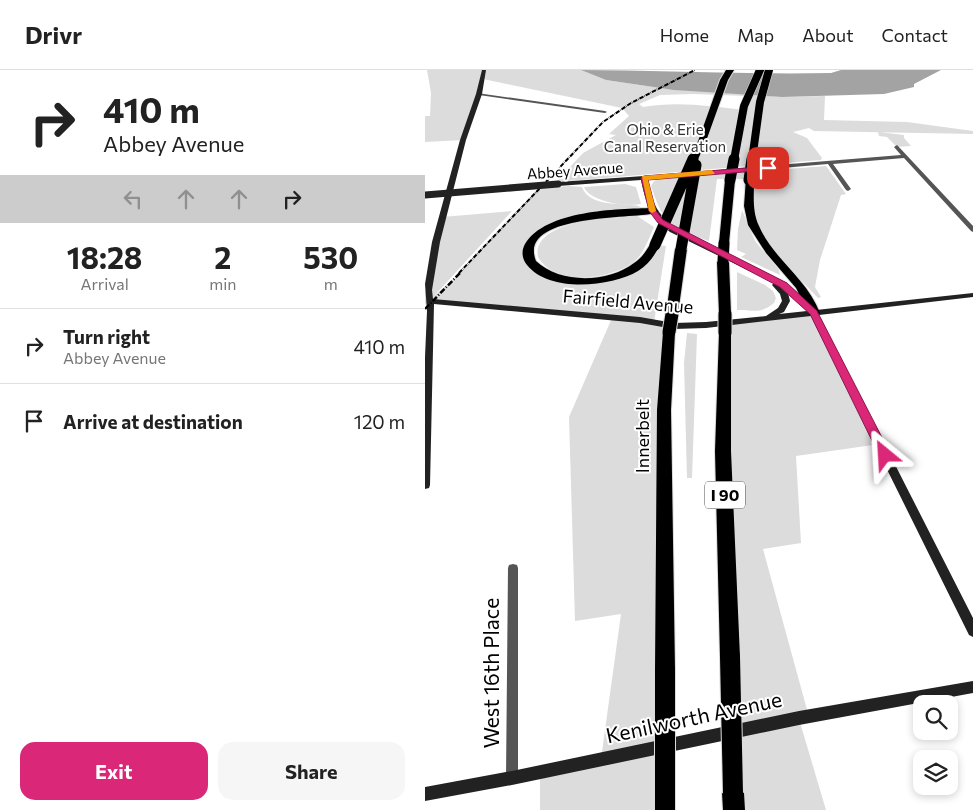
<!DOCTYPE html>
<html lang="en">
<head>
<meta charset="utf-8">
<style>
	:root { --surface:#fff; --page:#f6f6f6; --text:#222; --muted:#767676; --line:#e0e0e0; --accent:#db2777 }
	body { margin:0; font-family:Commissioner,sans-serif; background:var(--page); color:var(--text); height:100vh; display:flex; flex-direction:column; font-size:19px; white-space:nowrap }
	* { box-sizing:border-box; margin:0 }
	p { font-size:16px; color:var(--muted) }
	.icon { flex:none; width:28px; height:28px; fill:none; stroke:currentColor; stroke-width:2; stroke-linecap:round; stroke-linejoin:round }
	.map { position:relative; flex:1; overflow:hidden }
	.drawer { display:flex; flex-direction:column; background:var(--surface); width:425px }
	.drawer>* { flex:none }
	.top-card { background:#fff; color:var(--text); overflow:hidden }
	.fabs { position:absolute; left:488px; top:625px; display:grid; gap:10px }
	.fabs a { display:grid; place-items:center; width:45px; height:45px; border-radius:10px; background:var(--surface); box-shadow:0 2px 8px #0003; font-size:25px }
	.pin { position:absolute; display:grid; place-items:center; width:42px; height:42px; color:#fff; margin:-21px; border-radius:10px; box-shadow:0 2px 8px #0006 }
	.me { position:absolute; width:55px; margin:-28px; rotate:333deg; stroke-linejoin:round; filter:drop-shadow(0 0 4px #0008) }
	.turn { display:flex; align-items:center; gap:18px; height:105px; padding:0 20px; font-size:22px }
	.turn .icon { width:65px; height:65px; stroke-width:2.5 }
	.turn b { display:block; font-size:35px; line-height:42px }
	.lanes { display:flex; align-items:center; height:48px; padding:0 20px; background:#0003; justify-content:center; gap:25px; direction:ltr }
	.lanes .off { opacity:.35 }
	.eta { display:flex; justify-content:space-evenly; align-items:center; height:85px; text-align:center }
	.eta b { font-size:30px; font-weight:700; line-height:35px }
	.button { display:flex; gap:10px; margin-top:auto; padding:10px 20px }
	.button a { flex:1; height:58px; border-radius:15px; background:var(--accent); color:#fff; font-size:20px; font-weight:700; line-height:58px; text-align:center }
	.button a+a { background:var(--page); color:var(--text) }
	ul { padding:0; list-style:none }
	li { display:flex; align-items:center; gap:15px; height:75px; padding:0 20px; border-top:1px solid var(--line) }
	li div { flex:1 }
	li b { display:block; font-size:19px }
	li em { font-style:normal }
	header { display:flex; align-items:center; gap:30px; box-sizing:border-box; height:70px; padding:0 25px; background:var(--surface); border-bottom:1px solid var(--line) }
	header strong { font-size:24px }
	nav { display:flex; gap:28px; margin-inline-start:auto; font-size:18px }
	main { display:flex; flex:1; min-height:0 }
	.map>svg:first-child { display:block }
	.green { fill:#dcdcdc; fill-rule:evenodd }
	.water { fill:#a3a3a3 }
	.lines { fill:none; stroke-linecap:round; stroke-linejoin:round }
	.highway-casing { stroke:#dbdbdb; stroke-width:2 }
	.street { fill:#555; fill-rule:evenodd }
	.secondary { fill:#222; fill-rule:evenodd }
	.highway { fill:#000; fill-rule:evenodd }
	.rail-far1 { stroke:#000; stroke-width:2; stroke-dasharray:4.5 1 0.5 1; stroke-linecap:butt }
	.rail { stroke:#000; stroke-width:2.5; stroke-dasharray:6 2 1 2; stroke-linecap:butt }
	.highway-bridge-far3-casing { stroke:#dbdbdb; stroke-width:9; stroke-linecap:butt }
	.highway-bridge-far2-casing { stroke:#dbdbdb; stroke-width:12; stroke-linecap:butt }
	.highway-bridge-far1-casing { stroke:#dbdbdb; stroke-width:15; stroke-linecap:butt }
	.highway-bridge-casing { stroke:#dbdbdb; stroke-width:22; stroke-linecap:butt }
	.secondary-bridge { stroke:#222; stroke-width:7 }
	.highway-bridge-far3 { stroke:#000; stroke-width:8 }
	.highway-bridge-far2 { stroke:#000; stroke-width:11 }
	.highway-bridge-far1 { stroke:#000; stroke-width:13 }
	.highway-bridge { stroke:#000; stroke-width:20 }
	.route { fill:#db2777; stroke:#8e194d }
	.slow { fill:#f59e0b }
	.labels { text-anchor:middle; stroke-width:4; stroke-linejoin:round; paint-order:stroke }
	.far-park-label { font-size:15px; fill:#333; stroke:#fff }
	.far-street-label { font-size:15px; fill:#000; stroke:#fff }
	.shield { fill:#fff; stroke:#4c4c4c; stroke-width:1 }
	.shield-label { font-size:16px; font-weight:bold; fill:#000 }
	.street-label { font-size:18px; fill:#000; stroke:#fff }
	.near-street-label { font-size:21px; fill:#000; stroke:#fff }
</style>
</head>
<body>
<header>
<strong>Drivr</strong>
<nav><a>Home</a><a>Map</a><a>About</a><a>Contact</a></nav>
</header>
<main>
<section class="drawer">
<div class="top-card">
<div class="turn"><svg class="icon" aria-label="right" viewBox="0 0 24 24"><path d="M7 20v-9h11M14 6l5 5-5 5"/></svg><div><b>410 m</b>Abbey Avenue</div></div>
<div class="lanes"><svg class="icon off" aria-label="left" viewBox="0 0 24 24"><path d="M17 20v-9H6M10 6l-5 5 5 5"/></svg><svg class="icon off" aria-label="ahead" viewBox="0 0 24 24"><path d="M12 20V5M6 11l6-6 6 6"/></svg><svg class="icon off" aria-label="ahead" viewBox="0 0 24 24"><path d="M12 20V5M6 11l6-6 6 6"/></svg><svg class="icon" aria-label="right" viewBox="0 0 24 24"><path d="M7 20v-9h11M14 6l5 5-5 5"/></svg></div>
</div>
<div class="eta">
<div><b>18:28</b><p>Arrival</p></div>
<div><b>2</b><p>min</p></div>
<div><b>530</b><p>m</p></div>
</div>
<ul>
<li><svg class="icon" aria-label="right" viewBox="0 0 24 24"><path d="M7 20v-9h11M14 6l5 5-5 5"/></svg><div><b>Turn right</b><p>Abbey Avenue</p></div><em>410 m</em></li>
<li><svg class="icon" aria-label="arrive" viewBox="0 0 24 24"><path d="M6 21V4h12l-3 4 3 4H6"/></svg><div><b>Arrive at destination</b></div><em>120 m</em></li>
</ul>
<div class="button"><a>Exit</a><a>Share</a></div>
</section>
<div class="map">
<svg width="548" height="740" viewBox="0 0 548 740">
	<rect width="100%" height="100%" fill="#fff"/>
	<!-- green -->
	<path class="green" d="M2,0h154l25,10 55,8 121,9 43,-1 -1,24 83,2 66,9v3l-159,-3 -5,-3 -16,4 14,6 15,20 -1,2 -265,22 27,-29 33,-18 -7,-1 20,-18 -7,-8 -139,-29 -20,61 -38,2v-26h5l1,-23zM268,24l55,2 -4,14c-34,-4 -67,-9 -101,-3l-4,-3 21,-9z
		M453,62l26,3v3l7,8 -14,1 -10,-10 -8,-1z
		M401,96l20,28 -5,1 -21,65 -5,27 6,10 -3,1c-22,-24 -56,-52 -63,-85 -2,-10 0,-22 0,-32l-3,-2h-35l-8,62c-40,-14 -44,-14 -58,-55l3,-5 5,-2z
		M200,114l11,3 5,17c-14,3 -51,-2 -57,-17z
		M145,116l12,1c8,21 40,15 57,19l3,5 -32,2 -62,16 -18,15 8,25 45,12 44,-8 28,-28 11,1 -12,76 16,3 -5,485h-125v-38l61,-13 20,-145 -46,7 -6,-204 43,-99 -183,-17 -4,4v-14l3,-1 14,-73 70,-6 -77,84 24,-21 80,-86z
		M317,140l13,31 24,29 1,5 -39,-18 5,-3 -9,-4 1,-21z
		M212,146l17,11c-5,11 -10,26 -19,34 -23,19 -80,26 -97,-4 -7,-37 76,-40 99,-41z
		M312,202l28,13 8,6 3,7 -2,5c-14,12 -22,6 -37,7z
		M389,243l66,131 -84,12 5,87 -38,6 46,168 -10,2 27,91h-92l-10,-487z
		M262,263l10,1 -5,144h-5l-3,-115z"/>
	<!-- water -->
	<path class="water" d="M156,0c83,0 166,5 250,3l10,-3h100l-27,14v3l-30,7 -102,3 -108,-7 -68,-10z"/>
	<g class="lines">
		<!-- highway casing -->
		<g class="highway-casing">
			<path id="highway" d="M301,0h8l-6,10 -23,64 -7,2 -1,-2 23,-64z
				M305,107l5,3 -6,63 -5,3 -5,-3 6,-63z
				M321,108l8,2c0,15 -2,31 5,46 14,33 47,51 61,87l-2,3h-8l-14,-28 -30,-35 -18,-28 -4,-19z
				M228,138l5,3 -1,2c-23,6 -140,0 -121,48 24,23 72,22 98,2 8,-5 12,-12 17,-20h8l1,2c-5,10 -12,20 -22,26 -27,16 -89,22 -111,-6 -5,-6 -6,-14 -2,-21 21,-34 91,-35 128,-36z
				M256,176l6,3 -9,65 -6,4 -6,-4 9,-65z
				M298,189l6,3 2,52 -6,4 -6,-4 -2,-52z
				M244,258l6,4 -4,78 4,260 -3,7 -7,2 -7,-2 -3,-7 2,-260 6,-78z
				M300,259l6,4v118l9,206 -3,6 -7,3 -7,-3 -3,-6 -5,-206 4,-118z
				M308,712l8,3 3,8 1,17h-22l-1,-17 3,-8z"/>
		</g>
		<!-- street -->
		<path class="street" d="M52,23l128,18 2,1 -2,1 -126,-18h-2z
			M472,75l76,81v6l-2,-1 -67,-73 -71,6 18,25 -3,2 -2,-1 -18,-26 -184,16 -3,-2 3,-2 257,-21 -7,-8z
			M88,494l4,1 1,3v210l-1,5 -5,1 -5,-1 -1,-5 2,-210 1,-3z"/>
		<!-- secondary -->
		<path class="secondary" d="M57,0h4l-4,24 -16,46 -26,102 -8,48 1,9 207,18 34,6 32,-1 60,-6 12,-8 4,-7 -2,-7 -8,-9 2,-2 -104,-51c-20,-16 -24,-28 -29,-52l-83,6 -3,-2 3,-2 86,-6 3,2c6,24 8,35 29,50l111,55 29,27 157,-17v4l-154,18 154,303v19l-4,-2 -158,-319 -105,12 -32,1 -34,-6 -206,-19 -4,181 -1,3 -4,1v-132l2,-46 -2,-27 7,-42 28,-102 16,-46zM363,223l19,18 -28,3 5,-2 6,-11z
			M548,611v12l-174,32 -287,60 -87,16v-14l87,-16 287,-60z"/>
		<!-- highway -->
		<use href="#highway" class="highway"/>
		<!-- rail-far1 -->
		<path class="rail-far1" d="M34,203l144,-151 28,-19 64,-33"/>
		<!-- rail -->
		<path class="rail" d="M0,239l36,-37"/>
		<!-- highway-bridge-far3 casing -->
		<g class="highway-bridge-far3-casing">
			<path id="highway-bridge-far3" d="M268,90l8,-16
				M309,90l10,-54 16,-36
				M327,90l8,-58 9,-32"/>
		</g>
		<!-- highway-bridge-far2 casing -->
		<g class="highway-bridge-far2-casing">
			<path id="highway-bridge-far2" d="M305,110l4,-21
				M324,110l3,-21
				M230,175l38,-86
				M256,179l15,-84
				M298,192l1,-19"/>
		</g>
		<!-- highway-bridge-far1 casing -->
		<g class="highway-bridge-far1-casing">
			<path id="highway-bridge-far1" d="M300,244v19
				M244,262l3,-18"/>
		</g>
		<!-- highway-bridge casing -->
		<g class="highway-bridge-casing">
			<path id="highway-bridge" d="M305,587l3,136
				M240,600v140"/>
		</g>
		<!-- secondary-bridge -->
		<path class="secondary-bridge" d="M0,125l133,-11"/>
		<!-- highway-bridge-far3 -->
		<use href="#highway-bridge-far3" class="highway-bridge-far3"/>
		<!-- highway-bridge-far2 -->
		<use href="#highway-bridge-far2" class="highway-bridge-far2"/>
		<!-- highway-bridge-far1 -->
		<use href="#highway-bridge-far1" class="highway-bridge-far1"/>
		<!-- highway-bridge -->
		<use href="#highway-bridge" class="highway-bridge"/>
	</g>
	<!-- route -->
	<path class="route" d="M346,96l-3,4 -120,10 8,31 7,9 124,63 30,28 74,144 -2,3 -4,2 -6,-5 -69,-141 -30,-27 -122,-64 -9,-12 -8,-33 3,-2z"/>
	<!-- slow -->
	<path class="slow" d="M287,100l3,4 -67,6 8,31 -4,2 -3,-2 -7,-35z"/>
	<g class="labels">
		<!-- far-park labels -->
		<g class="far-park-label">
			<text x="240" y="65">Ohio &amp; Erie<tspan x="240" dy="17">Canal Reservation</tspan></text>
		</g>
		<!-- far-street labels -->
		<g class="far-street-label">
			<text transform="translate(150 101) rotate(-4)" y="5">Abbey Avenue</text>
		</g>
		<!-- shield labels -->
		<rect class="shield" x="280" y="411.5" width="40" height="27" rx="4"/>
		<g class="shield-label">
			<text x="300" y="431">I 90</text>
		</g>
		<!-- street labels -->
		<g class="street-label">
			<text transform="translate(203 232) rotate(5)" y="6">Fairfield Avenue</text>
			<text transform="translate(218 366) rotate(-90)" y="6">Innerbelt</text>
		</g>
		<!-- near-street labels -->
		<g class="near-street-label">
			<text transform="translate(67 603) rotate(-90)" y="7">West 16th Place</text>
			<text transform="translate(269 648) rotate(-12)" y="7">Kenilworth Avenue</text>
		</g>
	</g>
</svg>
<div class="fabs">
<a><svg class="icon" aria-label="search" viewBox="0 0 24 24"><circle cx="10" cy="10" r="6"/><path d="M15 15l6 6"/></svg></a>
<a><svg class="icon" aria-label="layers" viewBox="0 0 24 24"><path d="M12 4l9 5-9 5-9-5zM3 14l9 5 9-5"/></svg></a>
</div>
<div class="pin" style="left:343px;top:98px;background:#d93025"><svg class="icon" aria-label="arrive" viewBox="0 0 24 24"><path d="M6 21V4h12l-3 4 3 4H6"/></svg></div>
<svg class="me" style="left:460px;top:385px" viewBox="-20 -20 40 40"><path d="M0-17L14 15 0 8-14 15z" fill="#db2777" stroke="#fff" stroke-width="4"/></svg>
</div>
</main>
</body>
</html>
